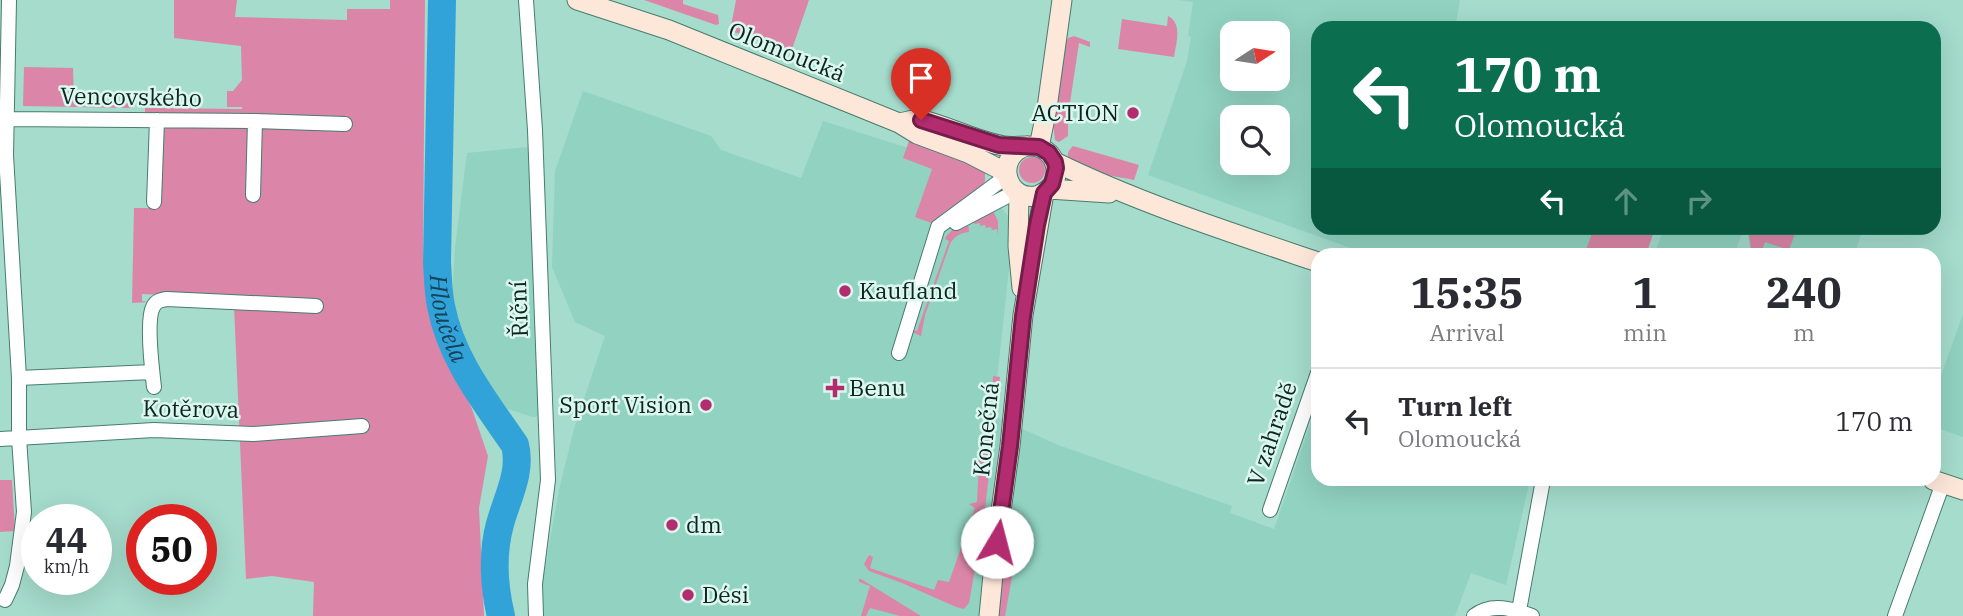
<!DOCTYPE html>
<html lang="en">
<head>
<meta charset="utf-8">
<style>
	:root { --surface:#fff; --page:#f2f2f3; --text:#2b2b33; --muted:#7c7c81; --line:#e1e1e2 }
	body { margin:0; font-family:"IBM Plex Serif",serif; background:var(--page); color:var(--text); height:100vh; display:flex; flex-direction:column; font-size:26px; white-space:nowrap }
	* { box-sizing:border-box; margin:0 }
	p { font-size:23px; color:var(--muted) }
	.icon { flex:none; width:38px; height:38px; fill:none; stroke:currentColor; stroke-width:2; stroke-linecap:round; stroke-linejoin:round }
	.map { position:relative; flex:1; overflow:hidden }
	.sheet { position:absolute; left:1311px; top:248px; width:630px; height:238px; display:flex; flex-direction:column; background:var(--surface); border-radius:21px; box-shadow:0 7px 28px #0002 }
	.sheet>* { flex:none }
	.hud { position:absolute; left:1311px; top:21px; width:630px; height:214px; border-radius:21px; box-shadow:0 7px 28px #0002; background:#0b6e4f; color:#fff; overflow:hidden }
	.needle { width:46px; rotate:78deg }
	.controls { position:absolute; left:1220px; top:21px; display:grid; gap:14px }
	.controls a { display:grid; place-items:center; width:70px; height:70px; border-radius:14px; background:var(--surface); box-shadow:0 7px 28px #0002; font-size:35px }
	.speed { position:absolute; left:21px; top:504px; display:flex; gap:14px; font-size:35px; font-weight:700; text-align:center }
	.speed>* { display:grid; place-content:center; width:91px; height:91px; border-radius:50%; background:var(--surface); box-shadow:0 7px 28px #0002; line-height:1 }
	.speed small { font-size:18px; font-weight:400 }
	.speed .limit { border:10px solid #d22; background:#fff; color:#111 }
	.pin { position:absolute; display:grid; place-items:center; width:60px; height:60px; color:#fff; margin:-72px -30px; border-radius:50% 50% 50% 0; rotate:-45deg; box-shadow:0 0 7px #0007 }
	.pin .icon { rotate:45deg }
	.me { position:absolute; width:77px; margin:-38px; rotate:8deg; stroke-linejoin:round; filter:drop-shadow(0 0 5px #0008) }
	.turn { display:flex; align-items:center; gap:24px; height:147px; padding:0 28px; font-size:32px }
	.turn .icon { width:91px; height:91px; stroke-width:2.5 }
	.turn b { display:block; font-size:49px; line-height:60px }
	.lanes { display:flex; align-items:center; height:66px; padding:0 28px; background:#0003; justify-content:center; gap:35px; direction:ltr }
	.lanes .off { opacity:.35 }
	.eta { display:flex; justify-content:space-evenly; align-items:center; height:119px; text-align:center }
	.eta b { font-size:42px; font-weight:800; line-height:49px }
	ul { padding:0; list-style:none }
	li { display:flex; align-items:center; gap:21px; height:105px; padding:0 28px; border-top:2px solid var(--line) }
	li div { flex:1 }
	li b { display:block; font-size:26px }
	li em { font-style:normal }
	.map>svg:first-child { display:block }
	.built { fill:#91d2c0; fill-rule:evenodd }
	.green { fill:#db86a8 }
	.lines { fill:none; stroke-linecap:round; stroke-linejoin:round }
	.river { stroke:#32a3d9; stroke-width:28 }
	.street-casing { stroke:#477c6e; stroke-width:16 }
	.secondary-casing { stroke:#477c6e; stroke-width:21 }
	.street { stroke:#fff; stroke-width:14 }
	.secondary { stroke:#fde7d9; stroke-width:19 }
	.route-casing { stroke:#741d49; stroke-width:18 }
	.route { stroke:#b32c70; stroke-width:12 }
	.poi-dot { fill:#b32c70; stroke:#dbf7ee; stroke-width:2.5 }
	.labels { text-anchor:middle; stroke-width:5; stroke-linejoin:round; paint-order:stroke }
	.street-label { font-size:23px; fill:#0e241f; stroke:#dbf7ee }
	.poi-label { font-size:23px; fill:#0e241f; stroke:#dbf7ee; text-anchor:start }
	.water-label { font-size:24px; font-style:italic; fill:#154259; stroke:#dbf7ee }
</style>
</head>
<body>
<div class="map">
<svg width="1963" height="616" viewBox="0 0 1963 616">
	<rect width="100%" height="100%" fill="#a5dccc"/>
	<!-- built -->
	<path class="built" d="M1179,0h281l-5,28h-137v200h276l-10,27h-214l-222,-80 39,-114 4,-24 -3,-1 5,-34zM1278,33v46h-46v-46zM1278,117v46h-46v-46z
		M583,91l128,45 10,14 80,28 22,-57 145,46 21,26 -6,5h10l21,25 -21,193 65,29 174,61 -2,7 44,16 44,-127v78h212l-24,105 -35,-12 -16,43h-911l-4,-20 19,-106 15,-61 31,-93 -30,-14 -23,-55 3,-96z
		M529,147l11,269 -7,1 -40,-13 -24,-33 -17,-71 3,-53 12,-94z
		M1664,228h80l-10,27h-80z
		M1747,228h116l-9,28 -103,-1z
		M1963,314v123l-29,-10v-32z"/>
	<!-- green -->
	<path class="green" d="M174,0h63l-2,17 112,3v-11h43v-9h35l-2,260 10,64 39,85 16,47 -9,52 5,108h-171l1,-34 -42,-6 -26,3 -12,-273 82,-3 -174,-9v7l7,1 -17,1 2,-95h20l2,-88h-11v-12l97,1v-2h-15v-16h6l9,-11 -1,-34 -67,-8z
		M644,0h39v4l35,11 1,9 -3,1z
		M736,0h73l-18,52 -57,-20 -3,-6z
		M1168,16c15,8 8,27 6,41l-56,-8 4,-30 45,7z
		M1074,36l16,6v5l-11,-4 -11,73v20l-9,6 -4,-2 -2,-18 13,-79 2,-5z
		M24,67l49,1 1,34 59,1v5l-110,-2z
		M910,138l62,23 13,11v9l-6,9 -45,34 -19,-7 17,-48 -29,-11z
		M1073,146l66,19 -5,15c-13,-3 -86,-11 -61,-34z
		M1019 170a13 13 0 1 1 26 0a13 13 0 1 1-26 0Z
		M992,209l6,12v14l-1,-6 -5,1 -1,-3 -5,1 -1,-3 -5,1v-3l-6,1v-3l-6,1 1,10c-10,1 -14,4 -19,12l-25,71 -4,21 -9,-4v-2l5,1 32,-90 -4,-2c9,-16 31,-22 47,-30z
		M1594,228h61l-9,27h-62z
		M1748,228h49l-8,22 -24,-8 -5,14 -8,-1z
		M993,376l7,1 -16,141 -15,85 -5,6 -8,-2 -54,-24 -33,-12 -5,-7 5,-9 4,2 -3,11 64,22 4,-10 11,2 26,-74 -6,-4 8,-2 3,-62 3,-1 7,-7z
		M0,480h12l3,51 -15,1z
		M1020,516h3l-18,100h-11l7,-33 17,-56z
		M859,579h2l60,37h-21l-30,-8 -4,8h-5l9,-30 -11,-4z"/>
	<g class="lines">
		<!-- river -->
		<path class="river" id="s1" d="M442,0l-5,262c1,15 1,30 4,44 10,53 44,95 74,139 7,27 -8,53 -15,79 -8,29 -6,63 1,92"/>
		<!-- street casing -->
		<g class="street-casing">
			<path id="street" d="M526,0l9,130 13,350 -13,104 1,32
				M7,119l248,2 90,3
				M253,195l2,-74
				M154,202l3,-82
				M956,223l61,-32
				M899,353l39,-126 69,-51
				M19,378l133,-6
				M154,387c-2,-17 -8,-67 -1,-80 3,-6 7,-7 14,-8l149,7
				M0,439l154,-9 99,4 109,-8
				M1270,510l48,-137
				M5,600l7,-15 5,-19 7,-54 -5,-74v-60l-13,-223 3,-155
				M1474,616c17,-14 40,-7 58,0
				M1518,616l25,-136
				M1895,616l48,-133"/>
		</g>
		<!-- secondary casing -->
		<g class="secondary-casing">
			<path id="secondary" d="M577,0l92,30 230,93 18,11 51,19 39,20
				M899,123c7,-1 15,-4 22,-3 4,0 11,3 15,4 22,7 45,18 68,22 14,2 30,-4 42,5 9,6 12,19 9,29 -3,7 -9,12 -16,15 -32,10 -47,-39 -12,-49
				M1039,147l8,-39 15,-108
				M1055,162c84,41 174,70 263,100
				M1049,189l60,4
				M1019,193l-1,53 4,42
				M1933,480l30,10
				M989,616l6,-62 15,-108 13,-131 21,-122"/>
		</g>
		<!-- street -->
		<use href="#street" class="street"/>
		<!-- secondary -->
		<use href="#secondary" class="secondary"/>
	</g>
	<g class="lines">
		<!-- route casing -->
		<g class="route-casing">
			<path id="route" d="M921,120l78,25 40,2 10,6 6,9 1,6 -4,16 -8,9 -7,32 -14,91 -13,130 -13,96"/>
		</g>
		<!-- route -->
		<use href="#route" class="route"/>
	</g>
	<!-- markers -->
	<g class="poi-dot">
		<circle cx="1133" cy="113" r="7"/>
		<circle cx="845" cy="291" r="7"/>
		<path d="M831.5 377.5h7v7h7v7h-7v7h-7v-7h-7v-7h7z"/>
		<circle cx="706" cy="405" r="7"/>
		<circle cx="672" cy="525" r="7"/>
		<circle cx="688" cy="595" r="7"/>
	</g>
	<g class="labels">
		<!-- street labels -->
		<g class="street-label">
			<text transform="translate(787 52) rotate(22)" y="8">Olomoucká</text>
			<text transform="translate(131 97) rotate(1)" y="8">Vencovského</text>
			<text transform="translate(519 309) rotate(-92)" y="8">Říční</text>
			<text transform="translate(191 409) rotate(1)" y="8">Kotěrova</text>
			<text transform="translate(986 429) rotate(-84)" y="8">Konečná</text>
			<text transform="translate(1272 434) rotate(-71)" y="8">V zahradě</text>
		</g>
		<!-- poi labels -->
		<g class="poi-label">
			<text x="1119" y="121" text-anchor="end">ACTION</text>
			<text x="859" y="299">Kaufland</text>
			<text x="849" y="396">Benu</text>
			<text x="692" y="413" text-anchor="end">Sport Vision</text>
			<text x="686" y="533">dm</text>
			<text x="702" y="603">Dési</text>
		</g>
		<!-- water labels -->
		<g class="water-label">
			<text dy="8" stroke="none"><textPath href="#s1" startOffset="320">Hloučela</textPath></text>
		</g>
	</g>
</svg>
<div class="controls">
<a><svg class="needle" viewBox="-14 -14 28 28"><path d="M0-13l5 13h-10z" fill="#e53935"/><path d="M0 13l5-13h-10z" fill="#7c7c81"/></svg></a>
<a><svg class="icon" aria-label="search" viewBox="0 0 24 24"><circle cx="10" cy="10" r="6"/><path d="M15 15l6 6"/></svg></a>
</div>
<div class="speed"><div>44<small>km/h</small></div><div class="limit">50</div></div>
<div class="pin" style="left:921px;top:120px;background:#d93025"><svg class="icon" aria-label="arrive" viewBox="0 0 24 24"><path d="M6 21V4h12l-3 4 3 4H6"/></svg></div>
<svg class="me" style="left:997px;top:542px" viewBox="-20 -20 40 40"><circle r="19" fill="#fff"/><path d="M0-13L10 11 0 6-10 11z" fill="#b32c70"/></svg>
<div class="hud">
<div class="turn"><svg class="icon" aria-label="left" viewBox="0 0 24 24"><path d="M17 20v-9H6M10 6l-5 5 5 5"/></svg><div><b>170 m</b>Olomoucká</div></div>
<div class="lanes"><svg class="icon" aria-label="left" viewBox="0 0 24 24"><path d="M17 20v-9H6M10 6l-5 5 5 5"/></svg><svg class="icon off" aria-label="ahead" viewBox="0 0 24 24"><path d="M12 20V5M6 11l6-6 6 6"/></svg><svg class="icon off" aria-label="right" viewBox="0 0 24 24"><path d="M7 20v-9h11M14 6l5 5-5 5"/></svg></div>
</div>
<section class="sheet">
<div class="eta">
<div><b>15:35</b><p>Arrival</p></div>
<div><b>1</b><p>min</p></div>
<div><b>240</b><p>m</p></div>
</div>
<ul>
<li><svg class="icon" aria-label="left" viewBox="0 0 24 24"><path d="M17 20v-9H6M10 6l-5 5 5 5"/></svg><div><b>Turn left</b><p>Olomoucká</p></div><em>170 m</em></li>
</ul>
</section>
</div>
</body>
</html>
